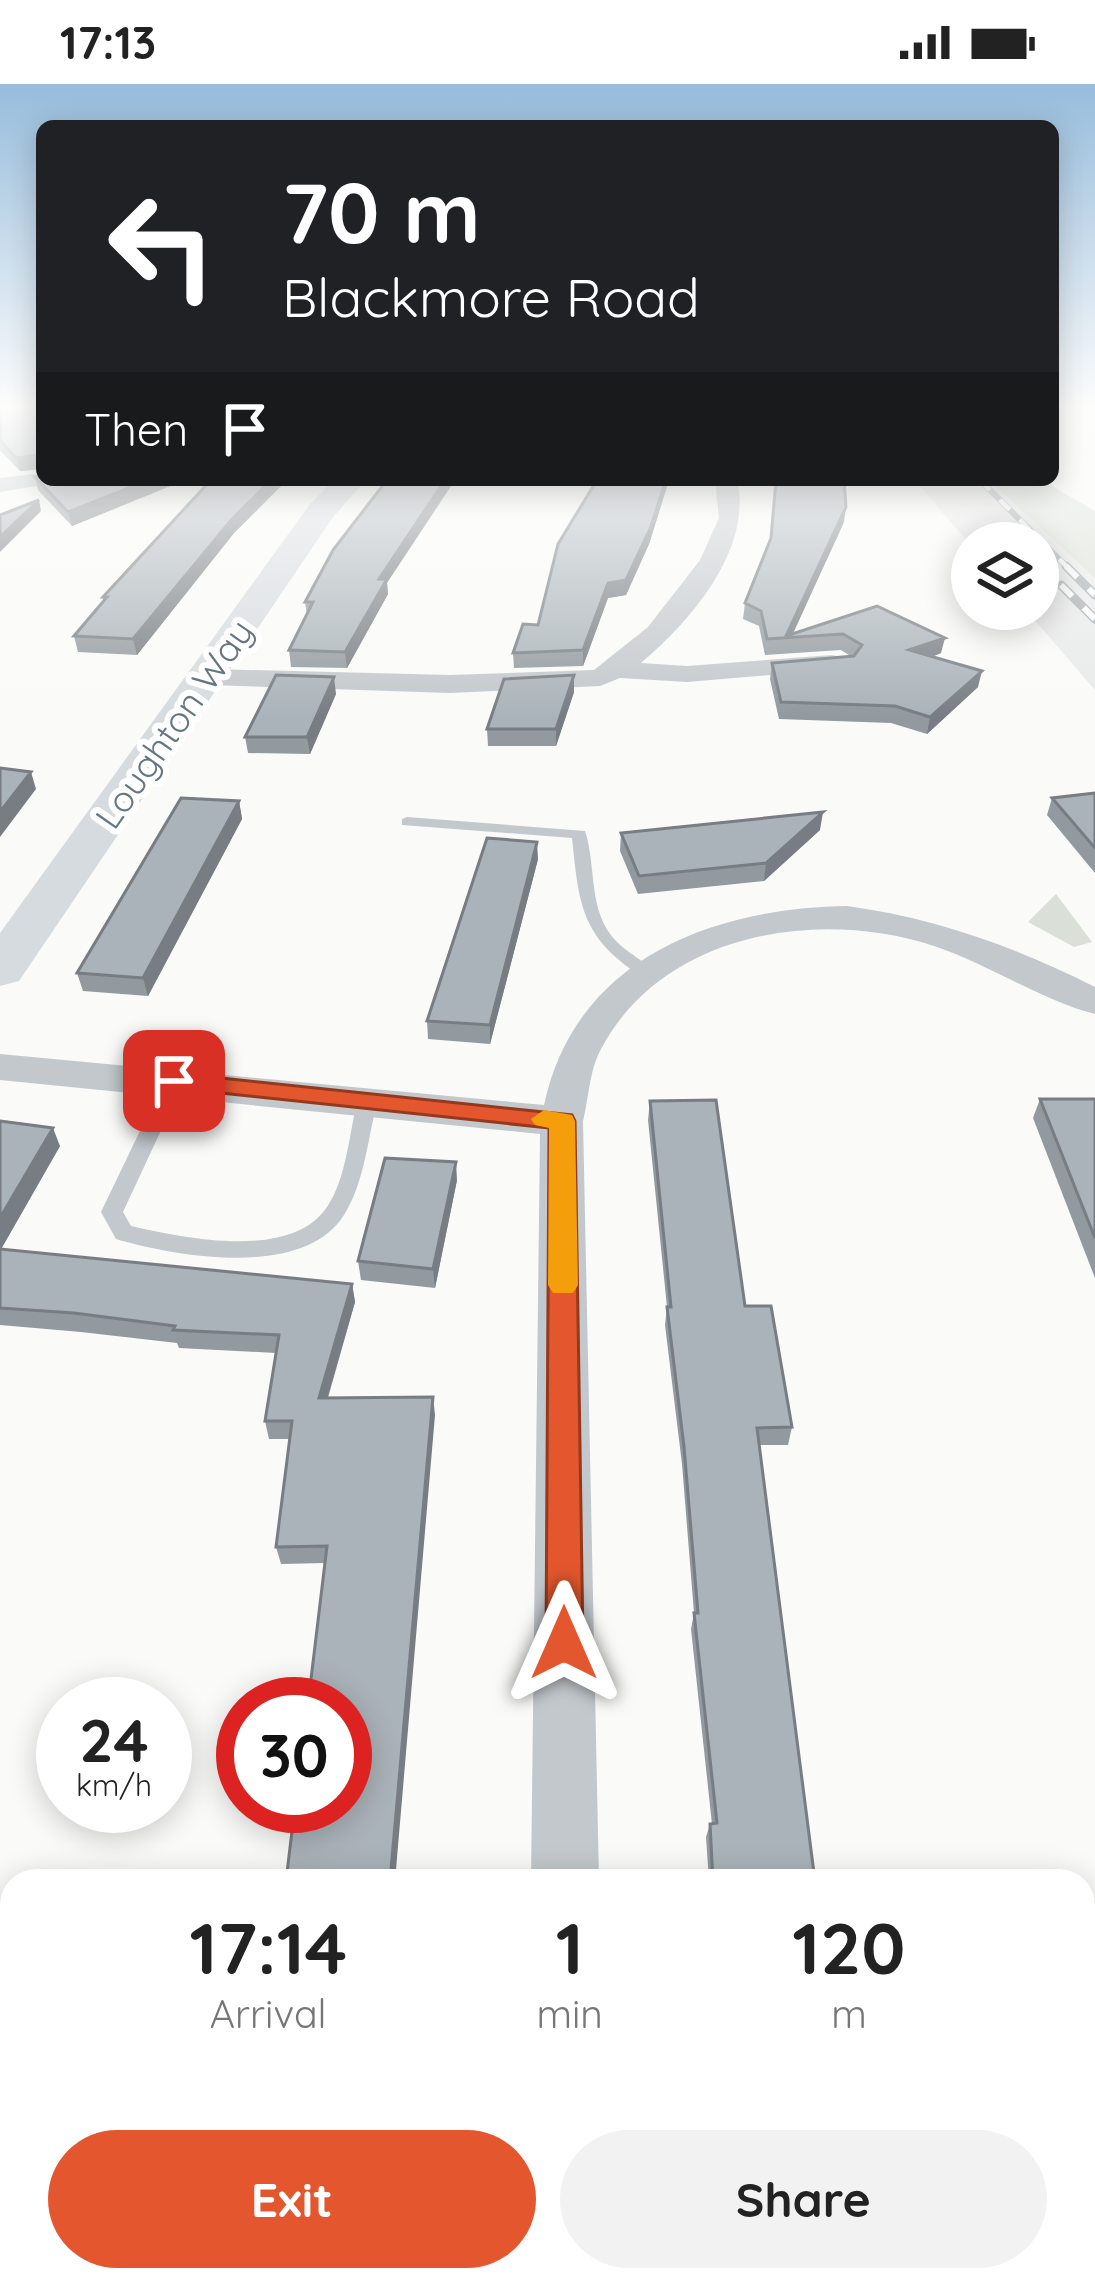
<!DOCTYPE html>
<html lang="en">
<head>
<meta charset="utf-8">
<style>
	:root { --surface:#fff; --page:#f2f2f2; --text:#222; --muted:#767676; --accent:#e4572e }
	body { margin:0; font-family:Quicksand,sans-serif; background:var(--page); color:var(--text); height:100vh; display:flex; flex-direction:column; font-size:45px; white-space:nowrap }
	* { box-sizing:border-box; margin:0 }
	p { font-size:39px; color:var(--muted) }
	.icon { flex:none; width:66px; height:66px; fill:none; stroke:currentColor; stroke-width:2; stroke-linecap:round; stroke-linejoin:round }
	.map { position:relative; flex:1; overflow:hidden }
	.sheet { position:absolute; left:0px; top:1785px; width:1095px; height:423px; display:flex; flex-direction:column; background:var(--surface); border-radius:36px 36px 0 0; box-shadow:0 6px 30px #0003 }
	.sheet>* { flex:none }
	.hud { position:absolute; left:36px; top:36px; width:1023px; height:366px; border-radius:18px; box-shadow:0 6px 30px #0003; background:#202124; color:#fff; overflow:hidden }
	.buttons { position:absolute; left:951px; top:438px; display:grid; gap:24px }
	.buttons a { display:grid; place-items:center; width:108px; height:108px; border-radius:50%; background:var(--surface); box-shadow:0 6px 30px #0003; font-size:60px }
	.speed { position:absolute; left:36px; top:1593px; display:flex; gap:24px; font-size:60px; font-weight:700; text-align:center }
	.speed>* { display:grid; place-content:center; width:156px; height:156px; border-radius:50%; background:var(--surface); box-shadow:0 6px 30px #0003; line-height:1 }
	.speed small { font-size:30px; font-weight:400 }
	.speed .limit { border:18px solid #d22; background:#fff; color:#111 }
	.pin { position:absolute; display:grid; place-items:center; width:102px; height:102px; color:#fff; margin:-51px; border-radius:24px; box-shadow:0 6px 18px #0006 }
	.me { position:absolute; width:132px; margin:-66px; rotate:0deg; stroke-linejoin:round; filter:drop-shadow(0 0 9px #0008) }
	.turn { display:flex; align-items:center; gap:42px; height:252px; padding:0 48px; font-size:54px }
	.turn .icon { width:156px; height:156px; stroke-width:2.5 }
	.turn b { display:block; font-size:84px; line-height:102px }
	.then { display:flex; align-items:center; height:114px; padding:0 48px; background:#0003; gap:24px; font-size:45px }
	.eta { display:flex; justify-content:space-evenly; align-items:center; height:204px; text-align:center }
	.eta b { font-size:72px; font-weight:800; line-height:84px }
	.action { display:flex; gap:24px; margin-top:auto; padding:24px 48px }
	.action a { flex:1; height:138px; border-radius:72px; background:var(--accent); color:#fff; font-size:48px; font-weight:800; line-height:138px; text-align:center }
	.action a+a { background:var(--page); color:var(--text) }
	.status { display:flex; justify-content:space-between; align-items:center; height:84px; padding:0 60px; background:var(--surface); direction:ltr }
	.status svg { height:33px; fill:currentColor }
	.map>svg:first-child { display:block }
	.built { fill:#e8e9e9 }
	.green { fill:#dadfd7 }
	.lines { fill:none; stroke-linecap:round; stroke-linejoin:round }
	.lane { fill:#c3c8cc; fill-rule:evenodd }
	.street { fill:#c3c8cc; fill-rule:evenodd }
	.secondary { fill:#d6dbdf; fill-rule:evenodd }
	.rail-far1-casing { stroke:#a2aab0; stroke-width:6 }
	.rail-casing { stroke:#a2aab0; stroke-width:9 }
	.rail-far1 { stroke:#fff; stroke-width:4.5; stroke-dasharray:14; stroke-linecap:butt }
	.rail { stroke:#fff; stroke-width:6; stroke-dasharray:16; stroke-linecap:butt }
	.wall { fill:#929a9f }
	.shaded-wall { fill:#777d82 }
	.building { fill:#aab3b9; stroke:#777d82; stroke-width:3 }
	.route { fill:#e4572e; stroke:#94391e; stroke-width:3 }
	.slow { fill:#f59e0b }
	.labels { text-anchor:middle; stroke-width:12; stroke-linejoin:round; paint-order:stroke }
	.far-street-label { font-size:36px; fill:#657683; stroke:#fff }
</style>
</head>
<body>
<div class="status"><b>17:13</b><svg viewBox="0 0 49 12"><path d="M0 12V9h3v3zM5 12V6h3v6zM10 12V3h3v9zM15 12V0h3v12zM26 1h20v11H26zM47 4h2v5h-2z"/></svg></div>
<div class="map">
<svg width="1095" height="2207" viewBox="0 0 1095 2207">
	<rect width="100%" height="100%" fill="#fafaf8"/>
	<!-- built -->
	<path class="built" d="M915,396h126l54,31v179l-70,-81h13v-66h-66v4z"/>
	<!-- green -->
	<path class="green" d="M989,396h52l54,31v67z
		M1056,810l36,48 -18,5 -46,-25z"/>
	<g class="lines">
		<!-- lane -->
		<path class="lane" d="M407,733l178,14c12,36 2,81 32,111 12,12 27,19 39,30l-9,5 -6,-1c-60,-39 -62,-71 -69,-138l-170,-13v-6z
			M174,991l10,6 -61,131 8,14c53,12 160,35 196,-19 20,-29 22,-75 31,-108l10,-7 10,7c-10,37 -13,83 -34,116 -40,64 -167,42 -228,24l-15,-27 63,-131z"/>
		<!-- street -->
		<path class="street" d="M42,389v7h10l-2,4 -50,8v-14z
			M715,396h22c16,69 -46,141 -96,183l46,3 145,-11 10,2 4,6 -4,6 -155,13 -67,-4 -20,8 -150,7 -241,-8 -14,-8 14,-8 241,6 144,-5 54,-43 52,-67 19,-42z
			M847,822c88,12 169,41 248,81v27c-52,-13 -107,-50 -161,-68 -116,-38 -271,-14 -333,103 -12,22 -12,49 -18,72l16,760h-68l9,-747 -540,-54v-26l544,51c31,-146 168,-197 303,-199z
			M560,2196h80l5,11h-82z"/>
		<!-- secondary -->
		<path class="secondary" d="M334,396h32l-33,37 -314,464 -19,5v-53l310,-429z"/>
		<!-- rail-far1 casing -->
		<g class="rail-far1-casing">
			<path id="rail-far1" d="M980,396l89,89"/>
		</g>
		<!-- rail casing -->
		<g class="rail-casing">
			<path id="rail" d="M1066,482l29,29
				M1061,501l34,34"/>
		</g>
		<!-- rail-far1 -->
		<use href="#rail-far1" class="rail-far1"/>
		<!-- rail -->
		<use href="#rail" class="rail"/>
	</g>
	<!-- wall -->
	<path class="wall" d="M0,324h42v61l-22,2 -20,-21z
		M35,393l7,3h143l-113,46 -34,-36z
		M211,396h76l-53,53 -97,122 -59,-3 -4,-16 30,-35 -1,-4z
		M597,396h72l-20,64 -23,51 -18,3 -25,68 -69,2 -1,-15 25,-28z
		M844,438l-52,112 85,-28 64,47 -9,4 46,30 -51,47 -36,-11 -112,-4 -9,-40 2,-16 80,-6 -11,-7 -76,5 -6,-29 -16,-7 2,-16z
		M387,499l1,11 -41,74 -56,-1 -2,-17 18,-35 -2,-13z
		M574,591v17l-18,54h-68l-1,-17z
		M336,610l-26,60 -62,-1 -3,-16z
		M1095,709v80l-48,-58 5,-17z
		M239,717l3,18 -94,177 -65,-5 -6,-18z
		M820,746l-56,51 -126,13 -18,-43 1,-18z
		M538,775l-48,185 -62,-5 -1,-18z
		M1040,1015h55v179l-62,-160z
		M650,1017l95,205 47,121 -4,18h-29l56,436h-106l-3,-44 4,-13h2l-21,-195 3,-16 -12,-149 -17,-139 2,-18 -19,-187z
		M0,1037l60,25 -59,103 351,35 3,18 -27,96 107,17 -110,148 -44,1 -5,-17 13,-108h-20l-4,-18 11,-68 -97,-5 -2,-5 -96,-11 -81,-7z
		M457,1096l-22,108 -74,-8 -3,-19z
		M824,2196h246l3,11h-247z"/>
	<!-- shaded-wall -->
	<path class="shaded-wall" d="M38,371l3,14 -21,2 -4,-13z
		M149,396h36l-113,46 -4,-14z
		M271,396h16l-53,53 -97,122 -4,-16 99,-120z
		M445,396h10l-68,103 1,11 -41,74 -2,-16 34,-73z
		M666,396h3l-20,64 -23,51 -18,3 -25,68v-16l25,-67z
		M39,416l2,11 -41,41v-15z
		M846,423l-2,15 -53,116h-5z
		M945,554l-4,15 -35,13 3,-16z
		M982,587l-4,16 -51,47 3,-17z
		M574,591v17l-18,54v-17z
		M334,593l2,17 -26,60 -3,-17z
		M31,688l5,17 -36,48v-25z
		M239,717l3,18 -94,177 -5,-18z
		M823,728l-3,18 -56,51 2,-18z
		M537,758l1,17 -48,185v-19z
		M53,1044l7,18 -60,105v-33z
		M456,1078l1,18 -22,108 -2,-19z
		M352,1200l3,18 -33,114 -3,-18z
		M433,1313l2,18 -40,466h-5z
		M363,2196h5l-1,11h-5z"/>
	<!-- building -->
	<path class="building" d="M0,324h42v50l-4,-3 -22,3 -16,-18z
		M42,391v5h107l-81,32 -33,-35z
		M211,396h60l-39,39 -99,120 -59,-3 33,-39h-4z
		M387,396h58l-66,99h8l-42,73 -56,-2 24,-48h-8l28,-52z
		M597,396h69l-16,49 -24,51 -18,3 -25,67 -70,3 10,-29 15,1 20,-81z
		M776,396h68l2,27 -60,129 91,-30 68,32 -36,12 73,21 -52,46 -35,-11 -114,-4 -9,-39 82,-7 8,-11 -19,-11 -76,5 -6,-28 -16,-8 26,-65z
		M39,416l-39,37v-22z
		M276,591l58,2 -27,60h-62z
		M574,591l-18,54h-69l17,-50z
		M0,684l31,4 -31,40z
		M1095,709v55l-43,-50z
		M181,714l58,3 -96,177 -66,-5z
		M823,728l-57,51 -127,13 -18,-43z
		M487,754l50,4 -47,183 -63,-4z
		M1040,1015h55v139z
		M716,1016l29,206h26l21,121 -35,1 58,453h-102l-3,-57 7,-1 -23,-210h4l-14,-166 -17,-140h4l-21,-206z
		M0,1037l53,7 -53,90z
		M385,1074l71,4 -23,107 -75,-8z
		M0,1165l352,35 -33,114 114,-1 -43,484h-104l9,-75h50v-102h-37l19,-158 -51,1 16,-126h-27l14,-86 -106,-5 2,-4 -101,-13 -74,-5z
		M236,2196h127l-1,11h-127z
		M832,2196h238l3,11h-239z"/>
	<!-- sky -->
	<linearGradient id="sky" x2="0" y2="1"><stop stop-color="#96bcdc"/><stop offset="0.51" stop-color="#fdfdfc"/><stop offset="1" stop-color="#fdfdfc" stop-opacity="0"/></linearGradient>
	<rect width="1095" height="633" fill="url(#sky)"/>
	<!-- route -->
	<path class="route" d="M174,989l398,42 3,6 8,522 -6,13 -13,5 -13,-5 -5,-13 3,-515 -384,-41 -3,-6 3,-6z"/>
	<!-- slow -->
	<path class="slow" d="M544,1026l28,5 3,6 3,164 -5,8h-20l-5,-8 1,-157 -14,-3 -4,-6z"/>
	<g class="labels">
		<!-- far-street labels -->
		<g class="far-street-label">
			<text transform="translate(174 640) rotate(-55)" y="13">Loughton Way</text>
		</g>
	</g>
</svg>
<div class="buttons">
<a><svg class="icon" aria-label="layers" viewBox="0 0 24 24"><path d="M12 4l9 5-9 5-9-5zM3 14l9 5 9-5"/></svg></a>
</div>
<div class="speed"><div>24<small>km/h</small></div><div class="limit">30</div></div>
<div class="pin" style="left:174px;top:997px;background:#d93025"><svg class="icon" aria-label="arrive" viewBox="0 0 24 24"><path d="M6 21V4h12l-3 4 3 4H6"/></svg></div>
<svg class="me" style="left:564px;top:1559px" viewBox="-20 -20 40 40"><path d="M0-17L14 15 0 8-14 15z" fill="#e4572e" stroke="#fff" stroke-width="4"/></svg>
<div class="hud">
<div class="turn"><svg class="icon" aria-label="left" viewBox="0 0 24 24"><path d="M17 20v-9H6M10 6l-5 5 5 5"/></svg><div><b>70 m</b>Blackmore Road</div></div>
<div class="then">Then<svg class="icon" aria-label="arrive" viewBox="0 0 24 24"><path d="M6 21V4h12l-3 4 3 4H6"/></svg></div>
</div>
<section class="sheet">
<div class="eta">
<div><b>17:14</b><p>Arrival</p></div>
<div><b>1</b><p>min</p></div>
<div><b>120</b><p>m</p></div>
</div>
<div class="action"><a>Exit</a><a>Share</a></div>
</section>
</div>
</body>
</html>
